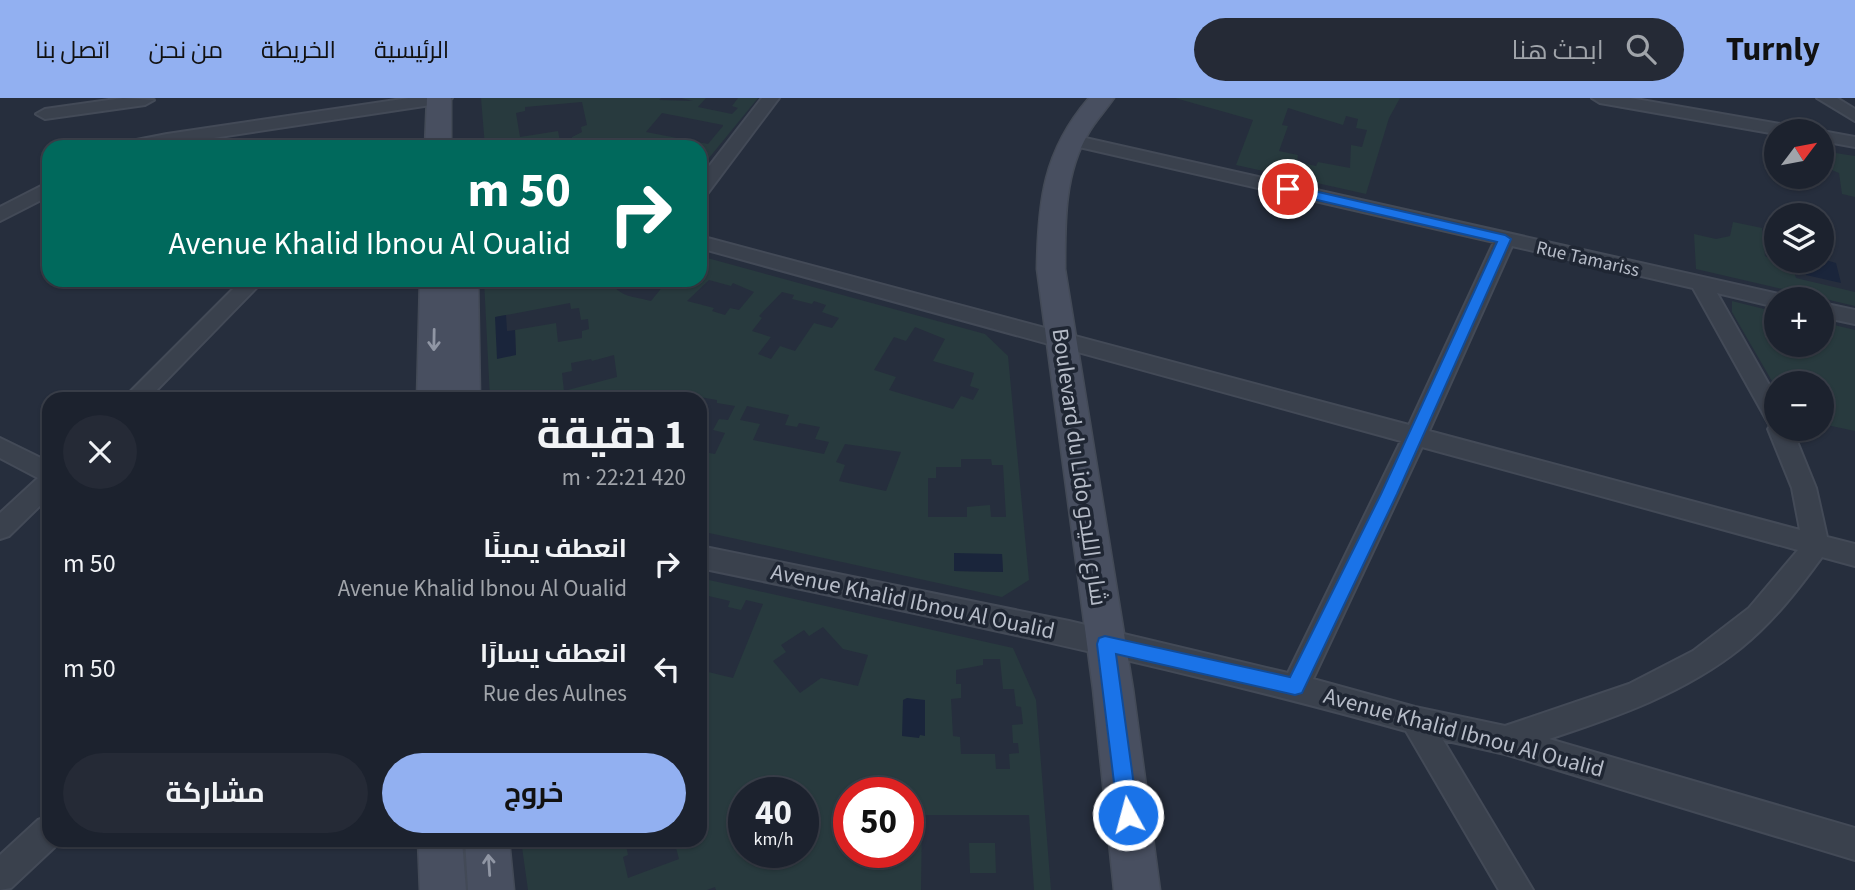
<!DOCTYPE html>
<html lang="ar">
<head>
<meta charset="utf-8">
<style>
	:root { --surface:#1c222e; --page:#252a36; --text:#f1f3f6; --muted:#a0a4aa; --line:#3a3f4a; --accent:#92b0f1 }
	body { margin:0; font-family:"Source Sans 3",Cairo,sans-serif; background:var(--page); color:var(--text); direction:rtl; height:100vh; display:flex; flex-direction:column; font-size:26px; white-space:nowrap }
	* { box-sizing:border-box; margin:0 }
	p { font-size:23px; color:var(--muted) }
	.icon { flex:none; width:38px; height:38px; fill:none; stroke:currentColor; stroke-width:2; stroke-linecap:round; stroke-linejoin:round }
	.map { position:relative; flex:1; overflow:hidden; direction:ltr }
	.drawer { position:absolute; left:42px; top:294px; width:665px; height:455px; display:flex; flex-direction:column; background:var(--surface); border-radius:21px; box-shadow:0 2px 5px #0004,0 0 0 2px var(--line); direction:rtl }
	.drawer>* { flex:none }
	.hud { position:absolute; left:42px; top:42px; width:665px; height:147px; border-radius:21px; box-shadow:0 2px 5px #0004,0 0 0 2px var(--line); direction:rtl; background:#00695c; color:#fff; overflow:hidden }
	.needle { width:46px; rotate:58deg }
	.buttons { position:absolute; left:1764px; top:21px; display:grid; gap:14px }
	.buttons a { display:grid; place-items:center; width:70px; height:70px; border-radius:50%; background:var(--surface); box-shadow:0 2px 5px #0004,0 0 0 2px var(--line); font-size:35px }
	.speed { position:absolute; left:728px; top:679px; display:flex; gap:14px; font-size:35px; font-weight:700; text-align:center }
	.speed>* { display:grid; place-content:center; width:91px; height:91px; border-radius:50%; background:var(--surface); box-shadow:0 2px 5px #0004,0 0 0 2px var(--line); line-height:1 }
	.speed small { font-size:18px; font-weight:400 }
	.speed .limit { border:10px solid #d22; background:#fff; color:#111 }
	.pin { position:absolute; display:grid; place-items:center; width:60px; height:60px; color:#fff; margin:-30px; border:4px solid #fff; border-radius:50%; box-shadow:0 2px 7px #0007 }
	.me { position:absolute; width:77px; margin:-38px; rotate:353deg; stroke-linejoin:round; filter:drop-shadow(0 0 5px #0008) }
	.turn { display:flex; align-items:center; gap:24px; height:147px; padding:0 21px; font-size:32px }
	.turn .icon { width:91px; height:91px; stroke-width:2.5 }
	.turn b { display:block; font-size:49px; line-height:60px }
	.round { display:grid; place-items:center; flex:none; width:74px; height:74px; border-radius:37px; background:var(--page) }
	.summary { display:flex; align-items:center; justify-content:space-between; height:119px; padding:0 21px }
	h1 { font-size:42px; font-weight:700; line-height:52px }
	.action { display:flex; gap:14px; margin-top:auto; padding:14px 21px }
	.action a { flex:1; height:80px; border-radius:42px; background:var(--accent); color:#111; font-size:28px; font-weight:700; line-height:80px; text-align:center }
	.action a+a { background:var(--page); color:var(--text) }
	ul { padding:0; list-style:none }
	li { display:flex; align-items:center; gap:21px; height:105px; padding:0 21px }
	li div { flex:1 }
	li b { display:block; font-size:26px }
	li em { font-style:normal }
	header { display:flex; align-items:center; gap:42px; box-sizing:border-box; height:98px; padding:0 35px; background:var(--accent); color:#111 }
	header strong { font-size:33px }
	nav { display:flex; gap:38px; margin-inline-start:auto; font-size:24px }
	.search { width:490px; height:63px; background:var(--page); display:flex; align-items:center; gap:18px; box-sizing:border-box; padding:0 24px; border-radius:38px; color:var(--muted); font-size:26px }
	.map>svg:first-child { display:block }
	.green { fill:#283a3e; fill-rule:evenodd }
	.water { fill:#1a253b }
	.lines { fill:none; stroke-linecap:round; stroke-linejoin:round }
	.minor-casing { stroke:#434a57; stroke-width:4 }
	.secondary-casing { stroke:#434a57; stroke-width:3 }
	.minor { fill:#3a414d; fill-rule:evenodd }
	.secondary { fill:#484f60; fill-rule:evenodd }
	.oneway { stroke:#9096a4 }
	.route { fill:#1a73e8; stroke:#114b97; stroke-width:2 }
	.labels { text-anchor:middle; stroke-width:7; stroke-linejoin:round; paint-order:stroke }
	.far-street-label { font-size:19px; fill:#b6bcc8; stroke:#1f2633 }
	.street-label { font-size:23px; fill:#b6bcc8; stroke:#1f2633 }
</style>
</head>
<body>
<header>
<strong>Turnly</strong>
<div class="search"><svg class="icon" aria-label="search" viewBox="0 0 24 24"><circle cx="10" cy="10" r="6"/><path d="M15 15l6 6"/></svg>ابحث هنا</div>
<nav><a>الرئيسية</a><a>الخريطة</a><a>من نحن</a><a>اتصل بنا</a></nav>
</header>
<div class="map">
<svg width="1855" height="792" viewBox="0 0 1855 792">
	<rect width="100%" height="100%" fill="#262e3d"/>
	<!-- green -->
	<path class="green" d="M481,0h180l-2,2 34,1 -12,-3h25l-8,9 34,7 6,-6 -6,-2 6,-8h20l-58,71v-22h-135l-4,-3 -19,3h-57zM582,4l5,23 -6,2 1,5 -10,5v3l-12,1 -2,-10 -38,6 -4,-24 9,-2v-4zM662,15l61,12v1l-15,18 -62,-12z
		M1175,0h225l-11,20 -23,76 -130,-29 17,-45zM1288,10l55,17 3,-9 12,3 -2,9 11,2 -5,17 -11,-2 -1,23 -32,-6 -2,4 -19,-4 1,-7 -19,-4 9,-25 -6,-1z
		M1822,53l33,5v41l-13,-3 -3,-21 -17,-7z
		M1733,124l29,6 3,28 11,5 15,1 5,16 59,14v14l-159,-37 -2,-35 22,5 14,-3z
		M700,158l285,78 23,22 21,224 -27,17 -302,-66v-73l4,-6 11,2 10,-21 -12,-3 6,-11 9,1 7,-14 -18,-3v-3l-29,-5 -3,4h-195l-6,-119h30l20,6 8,-6h68c9,18 24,16 41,21l17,-21h32zM709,182l22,6 2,-3 21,9 -15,18 -9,-2 -5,7 -13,-4 2,-3 -27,-7zM782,194l12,3 -2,4 20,5 2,-3 12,4 -4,7 17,6 -7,10 -18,-5 -19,28 -15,-5 -9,13 -13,-5 13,-17 -19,-6 10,-13 -3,-2zM570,205l1,6 8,-1 2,12 7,-1 1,10 -7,2v7l-24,4 -2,-19 -41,7 1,25 -20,-38zM915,229l30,12 -12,22 41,12 -4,13 9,3 -6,11 -12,-4 -8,13 -64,-19 7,-13 -22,-7 20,-33 12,4zM614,257l3,22 -53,14 -2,-18 10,-2 -1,-8 20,-4 1,2zM747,308l42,9 -4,10 12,2 2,-4 21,4 -5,12 14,3 -5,12 -71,-14 7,-16 -20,-4zM845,346l56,8 -15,39 -47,-10 6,-16 -9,-3zM961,361h30l1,6h11l3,52h-15l-1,-12 -23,2v10h-39v-39h8v-11h25zM954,456h48l1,18 -49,-1z
		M1732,203l44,11v33h46v-23l33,8v101l-33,-7v-41h-46v5l-44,-76z
		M700,480l313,70 23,52 15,190h-17l-5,-75h-107l-1,75h-205l-1,-3 -8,3h-179l-7,-50h104l3,15 -5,2 5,21 51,-19 -5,-19h26v-170l33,8 30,-74 -17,-4 -5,10 -13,-3 2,-6 -30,-7zM823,529l20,22 25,6 -10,31 -37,-8 -21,15 -27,-32 13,-9 -5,-7 23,-15 5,6zM983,561h17l3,30h11l2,17 5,1 2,17 -11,1 1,18h5l1,10 -10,1 1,15h-14l-1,-15h-34l-1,-17 -7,-1 -2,-37 10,-1v-14h-5v-14l27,-5zM744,695h59v59h-59zM849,695h59v59h-59l-8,-18 8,-12z
		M969,745h26l1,30h-26z"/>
	<!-- water -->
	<path class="water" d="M1822,161l14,4 5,20 -35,-8 -5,-14z
		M506,217l1,16 8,-1 1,25 -19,4 -2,-42z
		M954,455l48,1 1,18 -49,-1z
		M907,600l18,2v36l-5,-1 -1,3 -17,-2 1,-36z"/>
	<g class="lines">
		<!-- minor casing -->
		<g class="minor-casing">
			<path id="minor" d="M123,0l31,2 -9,5 -100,14 -9,-5 9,-5z
				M409,0h43l-8,5 -290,44h-36l3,-4 46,-9z
				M762,0h17l-72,96 -7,2v-18z
				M1592,0h38l162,28 9,5h-25v3l-176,-31z
				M1817,0h20l18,11v12z
				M1820,33h2l33,6v10l-33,-6z
				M1072,37l711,160 3,4h-10v8l-59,-14 59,104v32h16l24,59 11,49 28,7v22l-33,-9c-24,33 -49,65 -81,91 -56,45 -125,69 -192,91l306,89v32l-350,-106 -62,-14 90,150h-34l-93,-159c-233,-65 -469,-114 -706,-163v-22l369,75 219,52 113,-232 -701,-193v-12l709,189 85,-183 -428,-98 -3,-4 3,-4zM1512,148l181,42 77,138 -2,3 24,59 8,42 -371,-99zM1422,349l376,103 -49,58 -56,43 -64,33 -124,42 -90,-19 -102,-28z
				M49,84v14l-49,25v-14z
				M242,182h22l-116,119h-25z
				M1822,205l33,7v14l-33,-7z
				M0,340l49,24v35l-40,39 -9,3v-26l38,-35 -38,-20z
				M49,718v24l11,2 -49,46 -11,2v-35l38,-35z"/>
		</g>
		<!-- secondary casing -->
		<g class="secondary-casing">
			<path id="secondary" d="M427,0h24v49h-26z
				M1089,0h25c-8,12 -19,23 -26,36 -24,40 -23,90 -23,135l68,420 27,201h-46l-21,-201 -56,-420c1,-67 6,-118 52,-171z
				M420,182h58l2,119h-63z
				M418,742h44l4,50h-46z
				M465,742h44l5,50h-46z"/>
		</g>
		<!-- minor -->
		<use href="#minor" class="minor"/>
		<!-- secondary -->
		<use href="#secondary" class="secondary"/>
	</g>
	<!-- one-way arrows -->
	<defs><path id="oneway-shaft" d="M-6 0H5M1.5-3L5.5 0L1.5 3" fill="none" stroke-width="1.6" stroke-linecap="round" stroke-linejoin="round" transform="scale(1.75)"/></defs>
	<g class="oneway">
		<use href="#oneway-shaft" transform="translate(434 242) rotate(91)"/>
		<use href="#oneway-shaft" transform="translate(489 767) rotate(-94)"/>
	</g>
	<!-- route -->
	<path class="route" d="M1288,87l217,50 6,4 -114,255 -95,199 -7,2 -179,-41 22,161 -3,7 -7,2 -7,-2 -3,-7 -21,-171 2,-6 6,-2 185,41 91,-183 116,-252 -214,-50v-6z"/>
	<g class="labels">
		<!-- far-street labels -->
		<g class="far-street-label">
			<text transform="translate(1588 160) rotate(13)" y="7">Rue Tamariss</text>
		</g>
		<!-- street labels -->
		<g class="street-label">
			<text transform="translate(1080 369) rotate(82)" y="8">Boulevard du Lido شارع الليدو</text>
			<text transform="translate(913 503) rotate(12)" y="8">Avenue Khalid Ibnou Al Oualid</text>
			<text transform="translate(1464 634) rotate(15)" y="8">Avenue Khalid Ibnou Al Oualid</text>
		</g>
	</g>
</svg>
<div class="buttons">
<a><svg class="needle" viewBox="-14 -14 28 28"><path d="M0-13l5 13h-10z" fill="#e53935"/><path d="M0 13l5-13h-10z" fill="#a0a4aa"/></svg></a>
<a><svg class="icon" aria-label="layers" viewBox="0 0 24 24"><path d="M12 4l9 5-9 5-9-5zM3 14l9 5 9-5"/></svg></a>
<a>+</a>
<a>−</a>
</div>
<div class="speed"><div>40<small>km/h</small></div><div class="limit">50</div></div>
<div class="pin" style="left:1288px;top:91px;background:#d93025"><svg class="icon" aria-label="arrive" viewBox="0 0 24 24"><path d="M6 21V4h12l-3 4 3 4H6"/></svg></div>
<svg class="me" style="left:1128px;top:717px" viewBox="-20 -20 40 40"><circle r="17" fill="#1a73e8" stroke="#fff" stroke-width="3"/><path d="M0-11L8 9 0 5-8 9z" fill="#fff"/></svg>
<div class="hud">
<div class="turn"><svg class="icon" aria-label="right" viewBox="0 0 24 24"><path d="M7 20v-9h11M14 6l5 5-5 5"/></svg><div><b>50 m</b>Avenue Khalid Ibnou Al Oualid</div></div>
</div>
<section class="drawer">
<div class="summary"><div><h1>1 دقيقة</h1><p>420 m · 22:21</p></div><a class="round"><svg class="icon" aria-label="close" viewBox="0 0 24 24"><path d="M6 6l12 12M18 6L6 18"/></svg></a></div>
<ul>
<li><svg class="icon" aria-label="right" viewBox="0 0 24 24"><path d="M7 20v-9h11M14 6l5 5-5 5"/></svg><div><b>انعطف يمينًا</b><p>Avenue Khalid Ibnou Al Oualid</p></div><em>50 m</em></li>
<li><svg class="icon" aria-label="left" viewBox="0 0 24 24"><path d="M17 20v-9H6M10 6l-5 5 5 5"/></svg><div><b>انعطف يسارًا</b><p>Rue des Aulnes</p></div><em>50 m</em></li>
</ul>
<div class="action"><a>خروج</a><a>مشاركة</a></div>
</section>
</div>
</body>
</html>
